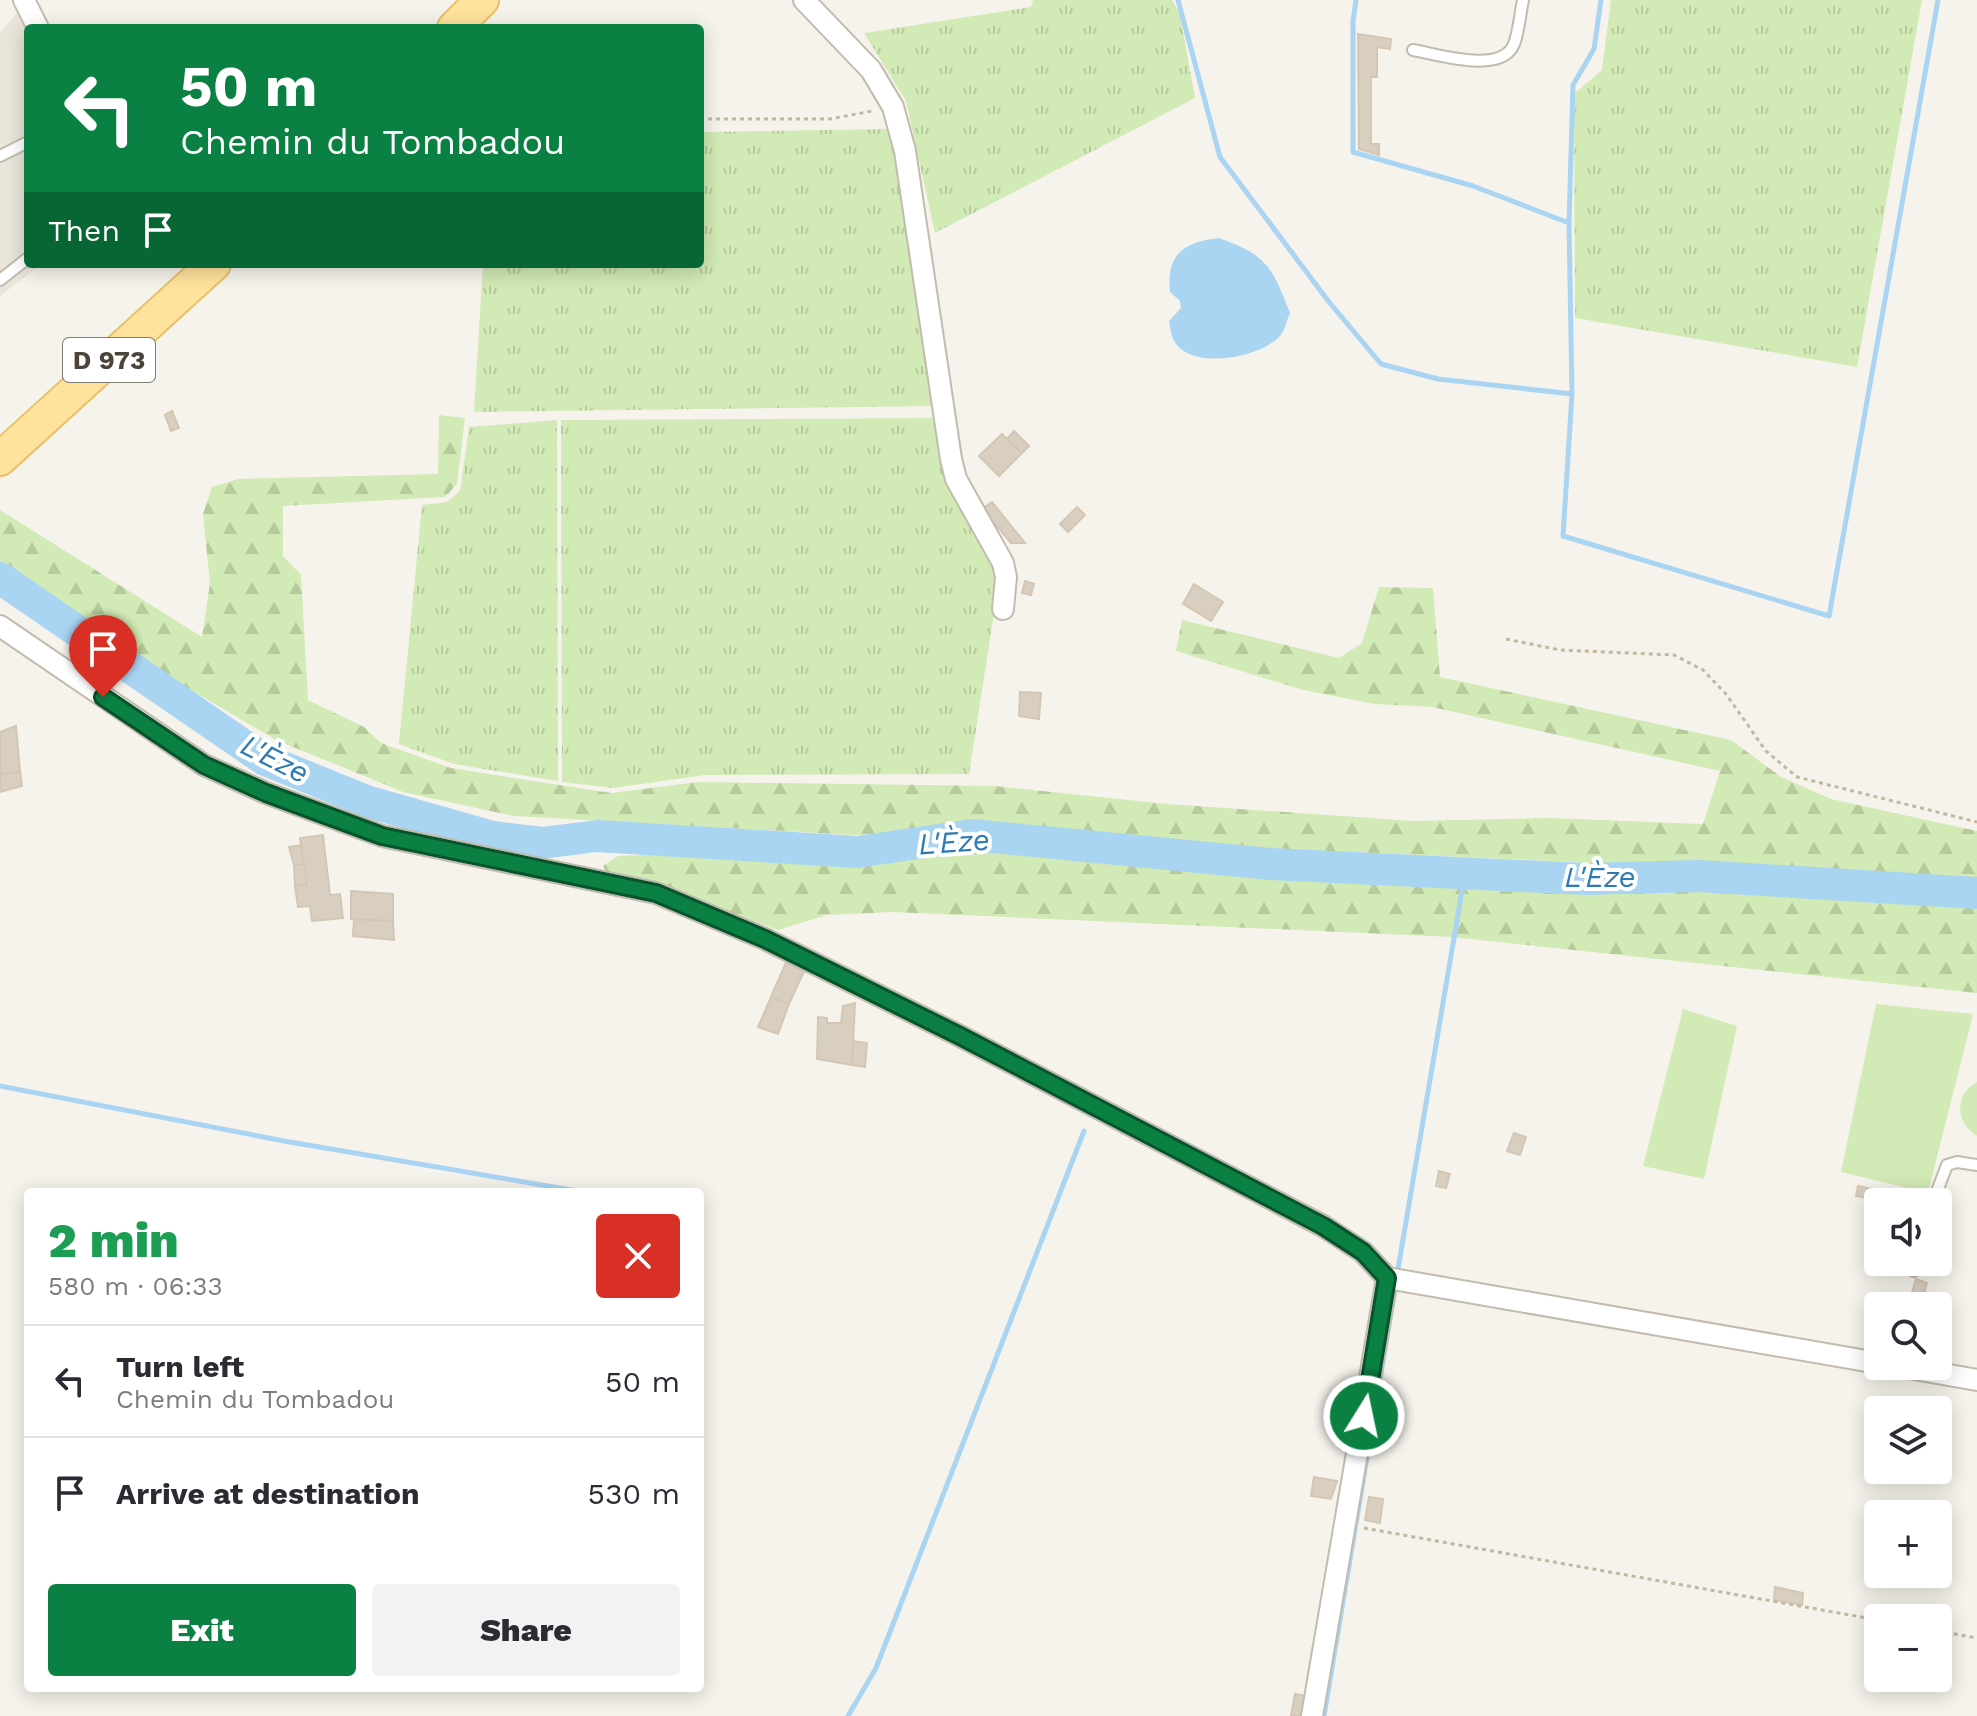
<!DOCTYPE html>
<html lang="en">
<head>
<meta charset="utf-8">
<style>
	:root { --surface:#fff; --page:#f2f2f3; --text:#2b2b33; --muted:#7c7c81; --line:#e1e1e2; --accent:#0b8043 }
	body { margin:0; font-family:"Work Sans",sans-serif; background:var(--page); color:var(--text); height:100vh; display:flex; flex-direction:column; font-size:30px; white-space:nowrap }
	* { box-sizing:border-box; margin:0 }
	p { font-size:26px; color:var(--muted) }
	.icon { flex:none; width:44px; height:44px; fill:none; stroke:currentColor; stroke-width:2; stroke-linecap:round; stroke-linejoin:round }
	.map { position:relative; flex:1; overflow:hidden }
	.side { position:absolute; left:24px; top:1188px; width:680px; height:504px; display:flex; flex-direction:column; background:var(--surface); border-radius:8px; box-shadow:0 4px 20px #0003 }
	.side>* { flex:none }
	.banner { position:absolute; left:24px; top:24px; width:680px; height:244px; border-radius:8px; box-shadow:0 4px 20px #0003; background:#0b8043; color:#fff; overflow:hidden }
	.controls { position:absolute; left:1864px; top:1188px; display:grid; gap:16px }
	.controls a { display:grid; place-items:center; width:88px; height:88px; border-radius:8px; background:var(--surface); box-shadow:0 4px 20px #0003; font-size:40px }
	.pin { position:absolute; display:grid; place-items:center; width:68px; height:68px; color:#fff; margin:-82px -34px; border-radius:50% 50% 50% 0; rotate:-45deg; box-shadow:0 0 8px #0007 }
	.pin .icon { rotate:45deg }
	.me { position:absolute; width:88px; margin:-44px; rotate:10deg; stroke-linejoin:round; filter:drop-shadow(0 0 6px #0008) }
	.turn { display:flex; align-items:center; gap:28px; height:168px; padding:0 24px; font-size:36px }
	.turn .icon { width:104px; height:104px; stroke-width:2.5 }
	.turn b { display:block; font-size:56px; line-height:68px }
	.then { display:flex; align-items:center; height:76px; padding:0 24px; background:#0003; gap:16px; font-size:30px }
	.round { display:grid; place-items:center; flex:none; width:84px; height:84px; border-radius:8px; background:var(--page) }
	.headline { display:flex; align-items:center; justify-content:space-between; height:136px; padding:0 24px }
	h1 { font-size:48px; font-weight:800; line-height:60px; color:#1e9e55 }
	.cta { display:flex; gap:16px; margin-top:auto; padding:16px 24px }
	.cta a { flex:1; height:92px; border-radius:8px; background:var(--accent); color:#fff; font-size:32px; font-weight:800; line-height:92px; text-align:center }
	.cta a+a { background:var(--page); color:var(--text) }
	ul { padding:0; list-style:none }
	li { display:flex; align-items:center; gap:24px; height:112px; padding:0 24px; border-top:2px solid var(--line) }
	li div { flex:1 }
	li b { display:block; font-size:30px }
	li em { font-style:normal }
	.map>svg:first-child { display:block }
	.residential { fill:#eae5da }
	.grass { fill:url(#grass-tufts) }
	.forest { fill:url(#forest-firs) }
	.garden { fill:#d2eab5 }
	.water { fill:#a9d4f2 }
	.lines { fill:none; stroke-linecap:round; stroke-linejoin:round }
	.stream { stroke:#a9d4f2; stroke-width:5 }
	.river { stroke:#a9d4f2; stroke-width:32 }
	.building { fill:#d8cfc1; stroke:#d3c7b4; stroke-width:2 }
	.service-casing { stroke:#c2bbae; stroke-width:14 }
	.minor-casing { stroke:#c2bbae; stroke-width:24 }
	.primary-casing { stroke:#e6c16a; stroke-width:36 }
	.path { stroke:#c4b79f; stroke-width:3; stroke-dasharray:4 4; stroke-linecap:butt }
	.service { stroke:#fff; stroke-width:10 }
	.minor { stroke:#fff; stroke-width:20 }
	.primary { stroke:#ffe39c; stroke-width:32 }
	.route-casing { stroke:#07532c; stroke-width:20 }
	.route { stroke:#0b8043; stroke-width:14 }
	.labels { text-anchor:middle; stroke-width:8; stroke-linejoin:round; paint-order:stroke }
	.shield { fill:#fff; stroke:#817c74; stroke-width:2 }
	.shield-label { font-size:26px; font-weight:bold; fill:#4b4439 }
	.water-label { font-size:30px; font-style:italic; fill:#2e7ab2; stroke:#fff }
</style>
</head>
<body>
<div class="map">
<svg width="1977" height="1716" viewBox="0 0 1977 1716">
	<defs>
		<pattern id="grass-tufts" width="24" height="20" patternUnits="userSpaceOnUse" patternTransform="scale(2)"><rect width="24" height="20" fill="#d2eab5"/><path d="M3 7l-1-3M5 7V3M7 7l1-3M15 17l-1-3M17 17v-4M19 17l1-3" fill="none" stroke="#b6ca9c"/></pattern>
		<pattern id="forest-firs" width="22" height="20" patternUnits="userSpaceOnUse" patternTransform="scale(2)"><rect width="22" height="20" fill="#d2eab5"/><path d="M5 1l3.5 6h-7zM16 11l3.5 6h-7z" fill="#b6ca9c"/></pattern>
	</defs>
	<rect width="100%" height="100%" fill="#f6f3ec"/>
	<!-- residential -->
	<path class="residential" d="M19,11l9,27v93l-4,2 4,10v121h14l-42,32v-264z"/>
	<!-- grass -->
	<path class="grass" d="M1033,0h139l8,14 15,84 -260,135 -29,-132 -42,-68 167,-26z
		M1611,0h311l-65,367 -282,-49 -1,-224 28,-24z
		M890,129l46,277 -462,6 9,-148h217v-132z
		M938,418l6,55 56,102 -31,199 -264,1 -92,13 -51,-6 -1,-362z
		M557,420l1,361 -104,-17 -55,-20 23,-239 25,-3 13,-11 9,-64z"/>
	<!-- forest -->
	<path class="forest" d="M439,415l26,3 -8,66 -12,13 -162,9v50l18,19 7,125 56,27 17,16 70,25 160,25 87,-11 297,4 172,18 247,17 136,-3 153,6 17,-53 -288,-64 -57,-3 -72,-14 -127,-39 6,-31 157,38 23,-15 17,-56 54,1 7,89 291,63 50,37 50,22 146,32v55l-92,-10 -846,-38 -74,-9 -111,6 -340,-19 -111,-24 -127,-52 -153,-90 -123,-79v-61l202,127 8,-54 -7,-69 9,-27 26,-8 200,-5z
		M975,840c333,47 667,45 1002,60v93l-525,-56 -559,-25 -66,3 -49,15 -122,-46 -48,-9 -5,-9 15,-10 50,-2 222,7 54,-17z"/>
	<!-- garden -->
	<path class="garden" d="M1876,1004l97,10 -45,179 -87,-21z
		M1683,1009l54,17 -33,153 -61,-13z
		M1977,1082v54c-22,-13 -23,-42 0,-54z"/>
	<!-- water -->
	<path class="water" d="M1219,238c48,17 53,29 71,75 -3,6 -5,17 -10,23 -20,22 -91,36 -107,3 -2,-5 -3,-13 -4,-18l12,-13 -1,-7 -10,-9c-4,-38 14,-50 49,-54z"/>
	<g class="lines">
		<!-- stream -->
		<path class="stream" d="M1178,0l42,157 109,145 52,62 57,15 134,15
			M1356,0l-3,21v131l120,34 96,37
			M1601,0l-7,49 -21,36 -4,138 3,171 -9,142 266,80 109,-616
			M0,1086l284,55 299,51
			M1397,1275l68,-402
			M848,1716l28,-48 208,-537
			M1324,1716l71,-427"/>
		<!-- river -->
		<path class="river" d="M0,578l265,182 104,42 123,35 50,6 55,-7 260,16 115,-17 298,29 316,15 112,-3 279,17"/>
	</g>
	<!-- building -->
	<path class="building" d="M1358,34l33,5 -1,10 -13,-2v30h-6v67h8v11l-20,-6z
		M172,411l7,17 -8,3 -6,-16z
		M1014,431l15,15 -7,7 -15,-14z
		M1002,434l20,19 -23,23 -20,-20z
		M992,502l33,41h-14l-29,-34z
		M1077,507l8,8 -17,17 -8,-8z
		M1025,581l9,3 -3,11 -9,-2z
		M1194,584l29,18 -12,19 -28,-17z
		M1020,692l21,1 -2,26 -20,-3z
		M16,726l4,45 -20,4v-43z
		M20,771l2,15 -22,6v-17z
		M323,835l7,60 10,-1 3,24 -31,3 -2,-15 -12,1 -3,-21 12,-2 -7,-46z
		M301,845l3,19 -10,1 -5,-18z
		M304,864l3,20 -12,2 -1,-21z
		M351,891l42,3v27l-42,-2z
		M354,919l39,2 1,19 -41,-4z
		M788,958l19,7 -18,39 -18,-7z
		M771,997l18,7 -11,30 -20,-7z
		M855,1003l-3,62 -35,-6 1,-42 9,1v5h14l2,-17z
		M853,1041l14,2 -2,24 -13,-2z
		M1514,1133l12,4 -6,18 -13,-4z
		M1439,1171l11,3 -4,14 -10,-2z
		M1858,1186l33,7 -2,9 -33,-6z
		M1940,1196l11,3 -6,19 -7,-3z
		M1916,1279l11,4 -5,19 -12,-3z
		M1314,1477l23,4 -6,18 -20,-3z
		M1369,1497l14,2 -3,24 -15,-3z
		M1775,1587l28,6 -1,12 -28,-5z
		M1295,1694l17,3 -3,19h-18z"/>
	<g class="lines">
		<!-- service casing -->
		<g class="service-casing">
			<path id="service" d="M1413,50c24,4 89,25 101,-6 5,-13 6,-30 9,-44
				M0,156l28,-14
				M0,280l28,-22
				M1933,1202l14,-37 10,-3 20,3
				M1914,1271l3,-9"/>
		</g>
		<!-- minor casing -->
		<g class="minor-casing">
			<path id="minor" d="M24,0l14,28
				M804,0l67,70 22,37 12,44 46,308 5,20 47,84 3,14 -3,32
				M0,626l204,139 62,28 116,43 274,57 109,46 197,98 361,189 40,26 24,26 -75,438
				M1387,1278l491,85
				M1897,1366l80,14"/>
		</g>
		<!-- primary casing -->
		<g class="primary-casing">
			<path id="primary" d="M454,28l28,-28
				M0,459l214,-195"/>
		</g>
		<!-- path -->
		<path class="path" d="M700,119h130l42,-8
			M1506,639l54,11 114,5 29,15 23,24 40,57 31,26 180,45
			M1364,1528l514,92
			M1938,1631l39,7"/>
		<!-- service -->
		<use href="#service" class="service"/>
		<!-- minor -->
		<use href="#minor" class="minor"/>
		<!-- primary -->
		<use href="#primary" class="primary"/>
	</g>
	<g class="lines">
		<!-- route casing -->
		<g class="route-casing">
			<path id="route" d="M103,697l101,68 62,28 116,43 274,57 109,46 197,98 361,189 40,26 24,26 -23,138"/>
		</g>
		<!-- route -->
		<use href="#route" class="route"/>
	</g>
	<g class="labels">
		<!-- shield labels -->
		<rect class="shield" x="63" y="338" width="92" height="44" rx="6"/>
		<g class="shield-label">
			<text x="109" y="369">D 973</text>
		</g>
		<!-- water labels -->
		<g class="water-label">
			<text transform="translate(275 759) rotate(27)" y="10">L'Èze</text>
			<text transform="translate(954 842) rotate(-4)" y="10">L'Èze</text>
			<text x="1600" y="887">L'Èze</text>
		</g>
	</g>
</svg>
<div class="controls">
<a><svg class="icon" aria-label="sound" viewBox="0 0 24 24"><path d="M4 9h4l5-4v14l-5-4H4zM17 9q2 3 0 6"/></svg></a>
<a><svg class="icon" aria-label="search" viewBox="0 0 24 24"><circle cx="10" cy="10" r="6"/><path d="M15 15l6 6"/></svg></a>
<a><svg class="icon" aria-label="layers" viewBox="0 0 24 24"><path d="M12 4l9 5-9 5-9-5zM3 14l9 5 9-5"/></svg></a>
<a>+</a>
<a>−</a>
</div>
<div class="pin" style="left:103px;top:697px;background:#d93025"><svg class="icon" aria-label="arrive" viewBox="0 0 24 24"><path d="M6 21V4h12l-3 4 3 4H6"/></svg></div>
<svg class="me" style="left:1364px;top:1416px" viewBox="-20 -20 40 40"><circle r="17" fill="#0b8043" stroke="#fff" stroke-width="3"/><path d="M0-11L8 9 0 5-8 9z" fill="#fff"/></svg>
<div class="banner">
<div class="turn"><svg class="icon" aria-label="left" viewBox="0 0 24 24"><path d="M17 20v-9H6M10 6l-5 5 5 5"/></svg><div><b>50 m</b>Chemin du Tombadou</div></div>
<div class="then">Then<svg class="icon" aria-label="arrive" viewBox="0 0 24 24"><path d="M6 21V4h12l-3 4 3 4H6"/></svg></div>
</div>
<section class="side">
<div class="headline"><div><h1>2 min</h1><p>580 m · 06:33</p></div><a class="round" style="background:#d93025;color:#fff"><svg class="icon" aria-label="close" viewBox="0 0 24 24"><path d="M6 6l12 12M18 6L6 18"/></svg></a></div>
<ul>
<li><svg class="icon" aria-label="left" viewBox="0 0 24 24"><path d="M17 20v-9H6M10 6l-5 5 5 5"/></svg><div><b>Turn left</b><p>Chemin du Tombadou</p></div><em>50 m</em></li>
<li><svg class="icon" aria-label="arrive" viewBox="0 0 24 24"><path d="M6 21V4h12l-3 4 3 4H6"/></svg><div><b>Arrive at destination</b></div><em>530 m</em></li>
</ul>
<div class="cta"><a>Exit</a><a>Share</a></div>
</section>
</div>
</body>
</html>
